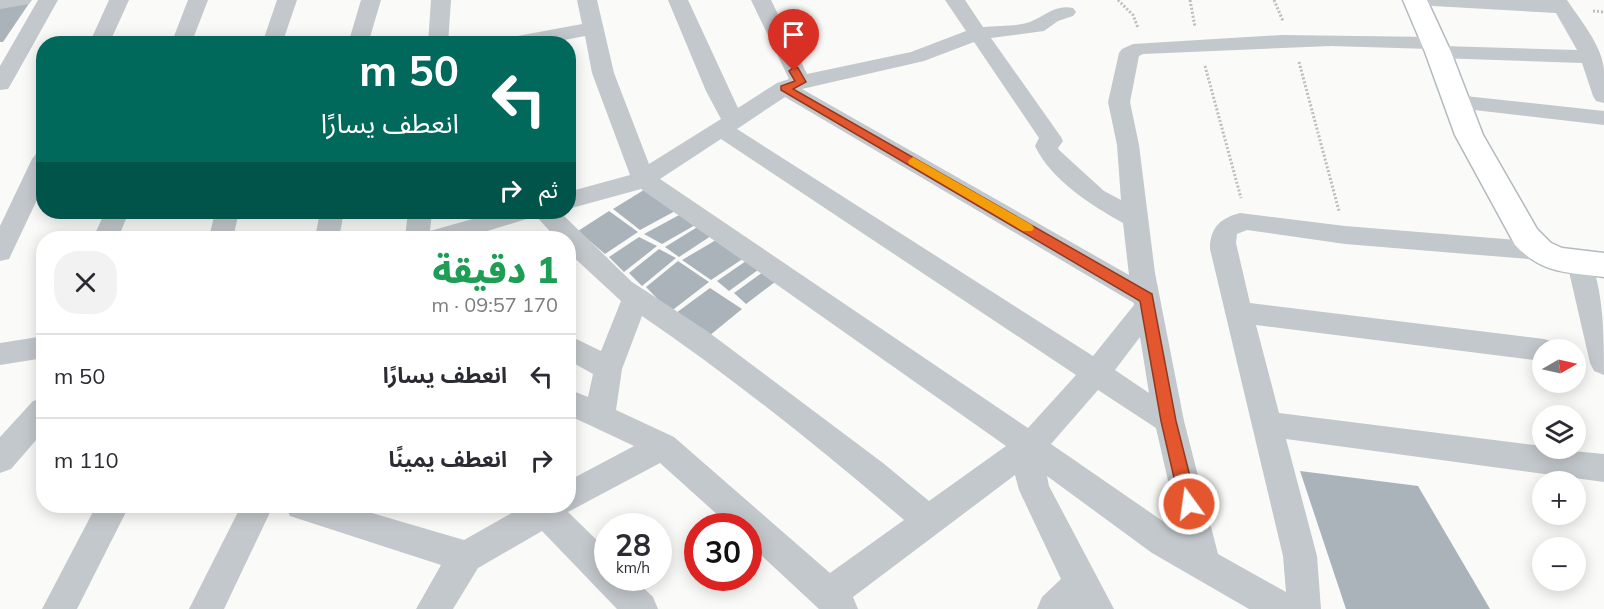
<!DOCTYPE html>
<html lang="ar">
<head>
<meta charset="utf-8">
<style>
	:root { --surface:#fff; --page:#f2f2f3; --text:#2b2b33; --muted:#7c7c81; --line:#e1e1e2 }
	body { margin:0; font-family:Mulish,"Noto Sans Arabic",sans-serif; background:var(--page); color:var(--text); direction:rtl; height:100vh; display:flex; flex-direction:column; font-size:22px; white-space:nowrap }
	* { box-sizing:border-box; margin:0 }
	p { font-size:20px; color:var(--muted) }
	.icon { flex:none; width:33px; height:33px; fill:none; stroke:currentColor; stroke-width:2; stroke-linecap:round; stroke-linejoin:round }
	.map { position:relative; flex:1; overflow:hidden; direction:ltr }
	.side { position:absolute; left:36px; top:231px; width:540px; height:282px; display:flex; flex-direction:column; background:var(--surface); border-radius:24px; box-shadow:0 3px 15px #0003; direction:rtl }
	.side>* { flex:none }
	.top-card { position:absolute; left:36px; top:36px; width:540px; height:183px; border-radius:24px; box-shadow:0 3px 15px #0003; direction:rtl; background:#00695c; color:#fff; overflow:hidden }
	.needle { width:39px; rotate:81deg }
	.buttons { position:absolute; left:1532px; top:339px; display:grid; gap:12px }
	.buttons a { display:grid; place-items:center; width:54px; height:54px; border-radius:50%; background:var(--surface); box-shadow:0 3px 15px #0003; font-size:30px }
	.speed { position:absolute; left:594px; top:513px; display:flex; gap:12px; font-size:30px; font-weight:700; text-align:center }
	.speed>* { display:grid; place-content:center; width:78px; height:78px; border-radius:50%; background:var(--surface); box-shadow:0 3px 15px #0003; line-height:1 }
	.speed small { font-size:15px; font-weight:400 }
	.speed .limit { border:9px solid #d22; background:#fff; color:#111 }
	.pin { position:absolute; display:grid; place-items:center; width:51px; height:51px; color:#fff; margin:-62px -26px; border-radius:50% 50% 50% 0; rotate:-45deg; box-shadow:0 0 6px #0007 }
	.pin .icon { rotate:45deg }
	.me { position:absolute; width:66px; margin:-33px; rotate:346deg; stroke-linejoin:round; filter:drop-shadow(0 0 4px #0008) }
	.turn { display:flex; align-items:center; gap:21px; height:126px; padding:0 18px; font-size:27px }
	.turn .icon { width:78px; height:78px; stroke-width:2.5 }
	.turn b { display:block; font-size:42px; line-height:51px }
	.then { display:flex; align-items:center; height:57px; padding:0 18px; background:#0003; gap:12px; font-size:22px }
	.round { display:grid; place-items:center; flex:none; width:63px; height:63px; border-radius:24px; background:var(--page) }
	.headline { display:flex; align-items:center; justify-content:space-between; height:102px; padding:0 18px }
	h1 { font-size:36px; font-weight:800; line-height:45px; color:#1e9e55 }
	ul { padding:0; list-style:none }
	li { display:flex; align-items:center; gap:18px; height:84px; padding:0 18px; border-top:2px solid var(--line) }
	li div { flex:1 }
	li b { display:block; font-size:22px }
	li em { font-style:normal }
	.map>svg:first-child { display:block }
	.building { fill:#aab3b9 }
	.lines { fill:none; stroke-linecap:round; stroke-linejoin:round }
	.secondary-casing { stroke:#b3babf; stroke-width:3 }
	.path { stroke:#bbbfc2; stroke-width:3; stroke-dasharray:2 2; stroke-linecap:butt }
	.street { fill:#c3c8cc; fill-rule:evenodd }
	.secondary { fill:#fff; fill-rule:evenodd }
	.route { fill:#e4572e; stroke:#94391e; stroke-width:1.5 }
	.slow { fill:#f59e0b }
</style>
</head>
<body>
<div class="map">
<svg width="1604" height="609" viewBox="0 0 1604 609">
	<rect width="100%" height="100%" fill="#fafaf8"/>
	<!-- building -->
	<path class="building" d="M30,2l-27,40h-3v-37z
		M647,188l30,22 -37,20 -27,-21z
		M609,211l29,21 -33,22 -27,-23z
		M681,214l16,10 -35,20 -18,-10z
		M699,226l15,8 -35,23 -14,-10z
		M639,237l18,9 -33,26 -15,-15z
		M716,240l28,18 -33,22 -29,-20z
		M659,249l17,9 -34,28 -13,-13z
		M678,261l31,21 -39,30 -24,-25z
		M746,261l12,9 -29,21 -12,-10z
		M763,272l12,10 -29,22 -12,-11z
		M710,288l32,21 -33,27 -33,-23z
		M1300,471l118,15 72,123h-144z"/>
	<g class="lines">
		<!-- secondary casing -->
		<g class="secondary-casing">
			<path id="secondary" d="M1403,0h24l24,52 32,83 54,94 14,14 11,5 42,5v24c-38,-5 -61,-3 -89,-32l-60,-110 -30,-83z"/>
		</g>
		<!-- path -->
		<path class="path" d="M1118,0l15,15 5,13
			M1190,0l5,27
			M1274,0l9,21
			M1593,11l11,1
			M1299,62l40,149
			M1205,66l36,132"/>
		<!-- street -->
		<path class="street" d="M0,0h32l-3,4 -29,5z
			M38,0h20l-47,84 -3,5 -8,1v-24z
			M109,0h20l-20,44h-20z
			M188,0h20l-17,44h-20z
			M277,0h20l-15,44h-20z
			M361,0h20l-13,44h-20z
			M431,0h20l-3,44h-20z
			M577,0h20l17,73 35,91 72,-45 -15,-28 -38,-91h20l50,108 39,-25 12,-4 -38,-79h20l36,74 104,-22 55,-21 -21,-31h20l18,27c15,-2 36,0 49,-6 14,-6 24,-17 41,-13l3,4 -3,4 -15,5 -14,10 -53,7 70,99 2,4 -5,7 1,2 45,41 17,9 -4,-55 -9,-43 11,-49 3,-4 11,-5 149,-9 151,2 7,2 3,4 -2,3 136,4 -21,-37 -123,-7 -7,-2 -3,-4h144c13,20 35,45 37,70 0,10 0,22 0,33l-8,-2 -3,-5 -11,-33 -144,-5 -7,-2 -3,-4 2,-3 -99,-3 -188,8 -4,2 -9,46 9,43 16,128 29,148 34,133 68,38 -3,-36 -73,-307c0,-22 11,-31 30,-36l105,13 195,16 9,2 4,7 -4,7 -9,2 -195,-16 -98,-14 -10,4 -1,9 14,60 294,36 10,3 4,8h-16v11l-286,-36 23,88 263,33v2l62,6v28l-318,-43 31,117 4,53h-72l-97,-56 -105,-77 2,10 65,123h-77l5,-12 19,-18 -42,-89 -4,-15 -162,122 5,12h-39l-71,-66v-17h-18l-70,-63 -92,49 40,39v27h25l20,19 5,12h-41l-75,-78 -64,37 -25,41h-37l25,-44 -151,-49 -5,-10h63l116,34 60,-34h44v-25l66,-35 -66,-31v-26l20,8 5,-23 -25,-14v-25l33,16 20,-50 -53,-49v-14h-12l-20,-22 -71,22h-60l3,-26h24l-2,19 67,-19h63l72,70 75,49 176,132 46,38 77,-55 -365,-257 -73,20v-17l62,-17 -38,-102 -7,-37 -42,8h-46l3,-4 7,-2 75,-14zM974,42l65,96 -4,8c16,34 56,59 88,77l6,52 -327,-186 122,-28zM785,97l349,206v2l-41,51 -356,-227zM721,139l355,236 -48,53 -368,-249zM642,316c91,62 178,132 262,204l-74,53 -156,-136 -58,-27 6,-41zM1140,337l9,56 -34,-23zM1098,390l58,38 24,105 -129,-89z
			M1456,95l148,16v14l-156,-18 -3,-5 3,-5z
			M44,151v34l-35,74 -9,2v-35l32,-67 4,-5z
			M105,212h24l-11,26h-25z
			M215,212h24l-6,26h-24z
			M320,212h24l-5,26h-24z
			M1580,253l9,3c15,35 15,80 15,119l-10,-4 -4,-8 -23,-100 4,-7z
			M44,336v22l-44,7v-22z
			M44,398v33l-33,38 -11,4v-36l33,-36z
			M96,506h33l-52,103h-35z
			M241,506h32l-49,103h-35z"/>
		<!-- secondary -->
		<use href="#secondary" class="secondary"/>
	</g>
	<!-- route -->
	<path class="route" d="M794,67l4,1 8,14 -13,7 359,205 24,127 21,83 -3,5 -5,2 -6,-2 -3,-5 -19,-83 -21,-120 -359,-211v-4l14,-5 -6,-10z"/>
	<!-- slow -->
	<path class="slow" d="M913,157l119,68 2,3 -2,3h-9l-114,-67 -1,-3z"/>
</svg>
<div class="buttons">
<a><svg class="needle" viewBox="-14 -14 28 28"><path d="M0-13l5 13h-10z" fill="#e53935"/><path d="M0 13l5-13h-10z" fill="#7c7c81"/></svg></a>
<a><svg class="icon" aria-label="layers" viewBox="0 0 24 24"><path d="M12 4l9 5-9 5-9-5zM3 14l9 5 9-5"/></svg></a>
<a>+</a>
<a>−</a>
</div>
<div class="speed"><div>28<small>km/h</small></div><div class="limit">30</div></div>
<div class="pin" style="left:794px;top:71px;background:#d93025"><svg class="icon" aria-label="arrive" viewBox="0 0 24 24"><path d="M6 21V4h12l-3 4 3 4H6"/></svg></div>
<svg class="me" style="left:1189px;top:504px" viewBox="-20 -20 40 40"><circle r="17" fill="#e4572e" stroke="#fff" stroke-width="3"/><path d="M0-11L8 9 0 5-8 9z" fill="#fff"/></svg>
<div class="top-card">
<div class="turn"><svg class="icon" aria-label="left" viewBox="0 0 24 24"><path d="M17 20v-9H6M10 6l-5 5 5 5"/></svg><div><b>50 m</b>انعطف يسارًا</div></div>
<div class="then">ثم<svg class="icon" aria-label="right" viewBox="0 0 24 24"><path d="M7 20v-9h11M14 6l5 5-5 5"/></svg></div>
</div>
<section class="side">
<div class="headline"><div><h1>1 دقيقة</h1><p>170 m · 09:57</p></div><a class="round"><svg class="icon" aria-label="close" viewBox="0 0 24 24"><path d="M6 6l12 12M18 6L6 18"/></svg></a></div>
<ul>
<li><svg class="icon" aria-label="left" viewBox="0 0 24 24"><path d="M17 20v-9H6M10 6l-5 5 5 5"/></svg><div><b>انعطف يسارًا</b></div><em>50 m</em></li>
<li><svg class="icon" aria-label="right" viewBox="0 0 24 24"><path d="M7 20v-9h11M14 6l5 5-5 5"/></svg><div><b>انعطف يمينًا</b></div><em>110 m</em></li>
</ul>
</section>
</div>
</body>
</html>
